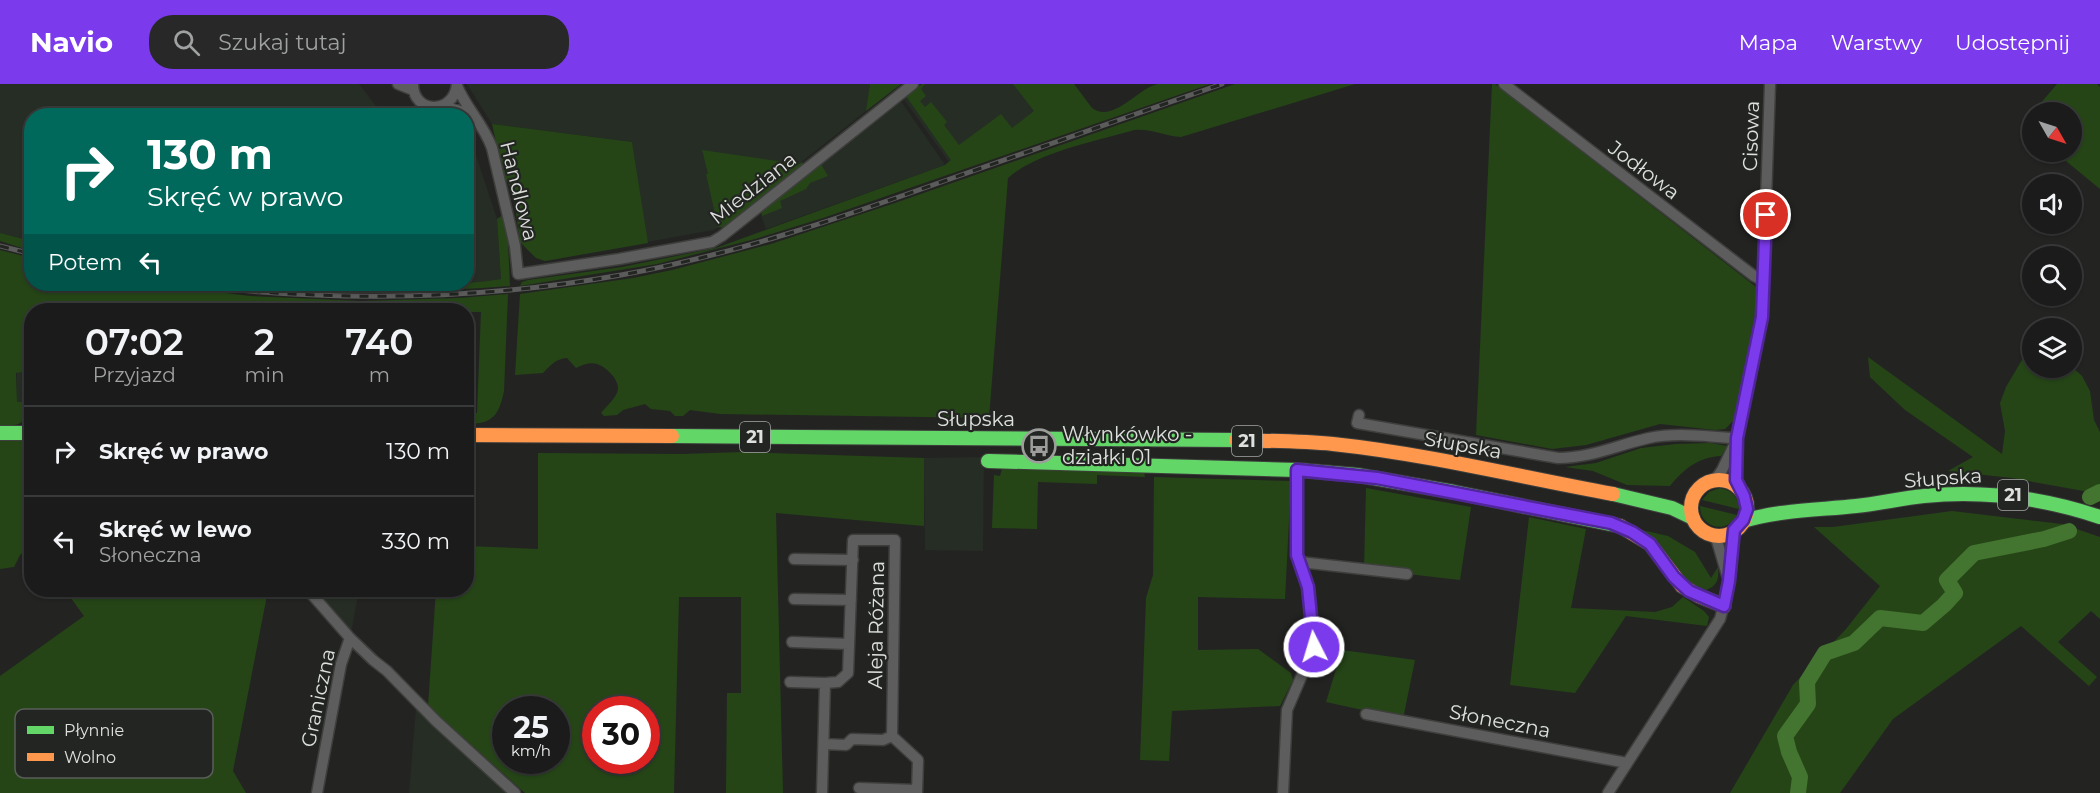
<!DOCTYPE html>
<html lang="pl">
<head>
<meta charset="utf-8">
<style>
	:root { --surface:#1a1b1a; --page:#272827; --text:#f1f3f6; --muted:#9fa1a2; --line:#383939; --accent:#7c3aed }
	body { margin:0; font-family:Montserrat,sans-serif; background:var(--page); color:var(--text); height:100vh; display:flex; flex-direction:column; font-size:22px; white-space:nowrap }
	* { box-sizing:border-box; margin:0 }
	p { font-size:20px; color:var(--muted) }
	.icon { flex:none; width:33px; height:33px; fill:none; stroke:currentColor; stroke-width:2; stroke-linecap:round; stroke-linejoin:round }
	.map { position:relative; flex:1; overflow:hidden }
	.details { position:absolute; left:24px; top:219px; width:450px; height:294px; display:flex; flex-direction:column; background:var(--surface); border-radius:24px; box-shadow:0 2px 4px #0004,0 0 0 2px var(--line) }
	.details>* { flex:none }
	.hud { position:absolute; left:24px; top:24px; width:450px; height:183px; border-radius:24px; box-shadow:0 2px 4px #0004,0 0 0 2px var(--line); background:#00695c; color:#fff; overflow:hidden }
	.needle { width:39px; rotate:129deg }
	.fabs { position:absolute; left:2022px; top:18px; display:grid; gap:12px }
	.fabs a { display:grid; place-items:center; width:60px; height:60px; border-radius:50%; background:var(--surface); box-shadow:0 2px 4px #0004,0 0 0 2px var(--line); font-size:30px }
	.speed { position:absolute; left:492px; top:612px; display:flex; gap:12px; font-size:30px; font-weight:700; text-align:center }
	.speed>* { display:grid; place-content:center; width:78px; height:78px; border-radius:50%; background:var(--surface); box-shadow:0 2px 4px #0004,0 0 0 2px var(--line); line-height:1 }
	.speed small { font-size:15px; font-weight:400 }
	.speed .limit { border:9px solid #d22; background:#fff; color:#111 }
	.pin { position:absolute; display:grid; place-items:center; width:51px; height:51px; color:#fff; margin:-26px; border:3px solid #fff; border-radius:50%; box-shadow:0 2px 6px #0007 }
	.me { position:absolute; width:66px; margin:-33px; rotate:355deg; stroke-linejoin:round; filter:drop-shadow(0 0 4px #0008) }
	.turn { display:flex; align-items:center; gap:21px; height:126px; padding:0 24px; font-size:27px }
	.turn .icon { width:78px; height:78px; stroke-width:2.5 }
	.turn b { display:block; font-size:42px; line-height:51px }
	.then { display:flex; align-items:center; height:57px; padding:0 24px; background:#0003; gap:12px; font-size:22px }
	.eta { display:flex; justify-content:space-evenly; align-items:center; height:102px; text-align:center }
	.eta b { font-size:36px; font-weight:600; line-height:42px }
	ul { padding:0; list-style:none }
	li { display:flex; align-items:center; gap:18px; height:90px; padding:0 24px; border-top:2px solid var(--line) }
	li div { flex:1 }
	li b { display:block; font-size:22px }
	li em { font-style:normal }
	header { display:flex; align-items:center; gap:36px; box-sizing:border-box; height:84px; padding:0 30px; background:var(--accent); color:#fff }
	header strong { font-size:28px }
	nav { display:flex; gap:33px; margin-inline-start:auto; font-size:21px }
	.search { width:420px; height:54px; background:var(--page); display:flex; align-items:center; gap:15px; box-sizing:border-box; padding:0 21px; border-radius:24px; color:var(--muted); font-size:22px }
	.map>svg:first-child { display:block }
	.built { fill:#262d25 }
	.green { fill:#254517; fill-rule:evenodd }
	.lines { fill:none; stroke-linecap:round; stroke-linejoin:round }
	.river { stroke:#437430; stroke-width:16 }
	.street-casing { stroke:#3e3f3d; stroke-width:13 }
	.fast-casing { stroke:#3e3f3d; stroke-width:16 }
	.slow-casing { stroke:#3e3f3d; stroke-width:16 }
	.street { stroke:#5c5d5c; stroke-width:10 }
	.fast { stroke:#63d668; stroke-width:14 }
	.slow { stroke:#ff974d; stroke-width:14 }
	.rail-casing { stroke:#5a5b5a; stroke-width:5 }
	.rail { stroke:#222521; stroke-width:3; stroke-dasharray:9; stroke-linecap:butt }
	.route-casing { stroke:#51269a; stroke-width:15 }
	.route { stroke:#7c3aed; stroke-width:10 }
	.labels { text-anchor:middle; stroke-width:4.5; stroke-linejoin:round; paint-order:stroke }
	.shield { fill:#222521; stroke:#a6a8a5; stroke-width:1.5 }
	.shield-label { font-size:18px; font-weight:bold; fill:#dee0dd }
	.street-label { font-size:20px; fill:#dee0dd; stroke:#222521 }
	.poi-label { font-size:20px; fill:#dee0dd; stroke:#222521; text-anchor:start }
	.key { fill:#222521; stroke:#5a5d59; stroke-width:1.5 }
	.key-label { font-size:16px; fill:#dee0dd }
</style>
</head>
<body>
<header>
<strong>Navio</strong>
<div class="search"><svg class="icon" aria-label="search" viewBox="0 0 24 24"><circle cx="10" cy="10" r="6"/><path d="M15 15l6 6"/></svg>Szukaj tutaj</div>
<nav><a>Mapa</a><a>Warstwy</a><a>Udostępnij</a></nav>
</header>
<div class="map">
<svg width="2100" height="709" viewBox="0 0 2100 709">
	<rect width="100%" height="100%" fill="#232422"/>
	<!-- built -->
	<path class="built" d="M0,0h359l24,31 -351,1 -1,125 -31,-8z
		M467,0h403l-4,27 -67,53 -97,-13 23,74 -12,5 -66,12 -15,-100 -140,-18z
		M922,0h149l18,25 -105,34 -35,19 -46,-64z
		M900,16l45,65 -179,64 -5,-14 1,-5z
		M467,53l4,3 26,79 4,60 -31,5 -96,3 -67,-3h159z
		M17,262l14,1v70l-5,-1v-13l-9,-1z
		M984,373l-1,94 -58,-1 -1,-92z
		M314,506h45l-8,43z
		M416,624l33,33 59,52h-99z"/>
	<!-- green -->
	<path class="green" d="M870,0h31l-35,27z
		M922,0h3l-4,5 5,7 -6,5 5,6 6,-5 16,20 -3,3 15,20 42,-31 11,14 22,-17 -21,-27h61l18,24c21,16 47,-21 66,-24 17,0 35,0 52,0l-387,134 -68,21 -98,25 -137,22 2,-4 6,-2 94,-13 94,-19 229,-83 6,-5 -45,-64z
		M1235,0h120l-174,53c-17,-1 -31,-9 -47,-7 -37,11 -97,22 -126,48l-19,240 -269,-4 -30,-4 -7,6h-8l-5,-5 -19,-2 -6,-5 -22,6 -6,5 -13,1 -3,-3c5,-7 16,-15 17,-24 0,-5 -2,-9 -5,-13 -11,-13 -21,-17 -37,-8l-9,-10c-12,1 -16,7 -24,15l-28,2 5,-81 113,-16 39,-8 99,-26 124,-41z
		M1492,0h3l265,206 -26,130 -9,9 -10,1 -55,-6 -74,21 -34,4 -76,-14z
		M2057,0h40l3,3v102l-45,-37h17v-40h-39z
		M492,40l140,18 16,101 -103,18 -9,-3 -16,-16 -7,-51 -9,-14z
		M702,66l97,14 3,-2 2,4 -79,62 -7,-1 -12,-53h2z
		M821,80l7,12 -18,7 -4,6 -26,12 2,7 -20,8v-6z
		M503,131l5,28 2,43c-98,8 -195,6 -293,-2h82l3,3 7,-3c64,3 128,5 192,-5l-4,-60z
		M0,149l31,8v10l-31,-10z
		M0,166l31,8 1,26h121l97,12 111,5 98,-3 49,-4 -4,97c-5,24 -11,33 -37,33v-11h10l4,-101 -449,-2 -1,41 -7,1 -1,20 -7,1 1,29h9c-1,24 -4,23 -26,24z
		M2032,259v25l40,-1 10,9 8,15 4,29 6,12v62l-88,-16 -64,-7 25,-14 -68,-47 -35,-33 -2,-20 134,97 3,-23 -5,-28 6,-16z
		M0,356l31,1v91l-6,19 -5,4 -6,12 -14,2z
		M1710,359l17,3 -6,10c-23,1 -37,13 -51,30l-43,-1 -34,-14 -28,-4 31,-4 45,-15 35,-4z
		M742,368l182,6v68l-148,-13 7,280h-57l1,-100h14v-96h-62l-5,196h-149l-97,-87 8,-116h30l1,-44 71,3v-96l144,1zM506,626h50v50h-50zM596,626h50v50h-50z
		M1002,385l142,3 1,5 -48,-2v9l-59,-2 -1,47 -45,-1 2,-53 6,1z
		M1154,393l137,4 -6,118 -87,-2v53l60,-1 33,24 2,7 -13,26 -108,5 -3,50 -29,-1 6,-162 7,-23z
		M1366,404l105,19 -11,73 -96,-11z
		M1720,404c11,2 19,9 19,21l-37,-9 7,-8z
		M1700,422l37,9c-10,20 -37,13 -37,-9z
		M1952,427l110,13 38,13v82l-9,-8 -33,31 39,35 -8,9 -68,-60 -128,93 -53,74h-110l63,-108 53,-56 34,-43 -66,-59h19z
		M1529,433l57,12 -15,79 84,4 17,-5 11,-10 21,14 5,6 -2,9 -81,-10 -51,77 -65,-8z
		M1633,444l35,8 27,16 16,26 7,-11c1,11 0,19 -12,23l-17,-5z
		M65,506h203l-35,181 13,22h-246v-117l84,-60z
		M1342,566l73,10 -12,59 -77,-17z"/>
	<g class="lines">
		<!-- river -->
		<path class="river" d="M2090,413l10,-5
			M1798,709l2,-16 -11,-25 -4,-16 23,-32 -1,-22 18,-29 29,-10 26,-25 43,5 21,-18 11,-12 -8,-13 27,-27 70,-14 25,-8"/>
		<!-- street casing -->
		<g class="street-casing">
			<path id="street" d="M398,0l15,6
				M413,0c0,30 41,31 44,0
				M1504,0l250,192 10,5
				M457,2c9,22 27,39 35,62l23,98 3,28 101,-15 93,-17 10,-6 191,-152
				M443,22l17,5 16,9
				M1359,331l-2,8 201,35c34,0 59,-13 91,-20 29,-6 59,-1 88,0
				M1715,396l7,-10 13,-27
				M1738,404l-3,-14 2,-36 25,-121 8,-233
				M1713,451l4,6 10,34
				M794,475l59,1
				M1300,478l107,12
				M308,506l42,48 23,22 14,11 49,50 79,72
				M794,515l57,1
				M792,558l57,2
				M790,598l35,1
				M1366,630l261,49
				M824,660l22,1 6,-6 31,1 9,-4
				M859,704l58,2
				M317,709l24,-129 9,-26
				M822,709l3,-110 13,-1 10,-9 5,-133h42l-3,196 26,24 -1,33
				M1283,709l4,-83 27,-63 -6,-60 -11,-32v-85
				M1608,709l112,-174 7,-26 7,-63"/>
		</g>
		<!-- fast casing -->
		<g class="fast-casing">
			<path id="fast" d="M0,349h32
				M672,352l564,4
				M988,377l309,9 60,5 97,17 166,34
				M1613,410l59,14 21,10
				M1743,437c37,-11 75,-11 113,-15 23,-2 45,-8 68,-10 60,-6 119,2 176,21"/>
		</g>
		<!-- slow casing -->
		<g class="slow-casing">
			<path id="slow" d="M466,351l206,1
				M1236,356c32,1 65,1 97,4 94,10 187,33 280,50
				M1691 424a28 28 0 1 1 56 0a28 28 0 1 1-56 0Z
				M1620,442l30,18 32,42 17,10 25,10"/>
		</g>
		<!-- street -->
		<use href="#street" class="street"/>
		<!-- fast -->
		<use href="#fast" class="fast"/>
		<!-- slow -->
		<use href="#slow" class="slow"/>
		<!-- rail casing -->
		<g class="rail-casing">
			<path id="rail" d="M0,162l32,8
				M180,200c147,18 295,17 441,-9 112,-20 219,-57 326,-95 92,-32 183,-64 275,-96"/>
		</g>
		<!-- rail -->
		<use href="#rail" class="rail"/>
	</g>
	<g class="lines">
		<!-- route casing -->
		<g class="route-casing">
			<path id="route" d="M1314,563l-6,-60 -11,-32v-85l80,8 234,45 21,9 18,12 24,33 15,14 35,15 5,-25 5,-51 9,-10 4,-11 -3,-13 -8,-16 1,-42 25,-121 4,-102"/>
		</g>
		<!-- route -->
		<use href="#route" class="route"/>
	</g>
	<!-- icons -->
	<defs>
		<g id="bus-ring" transform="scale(1.725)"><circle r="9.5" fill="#222521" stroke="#9d9e9c" stroke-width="1.5"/><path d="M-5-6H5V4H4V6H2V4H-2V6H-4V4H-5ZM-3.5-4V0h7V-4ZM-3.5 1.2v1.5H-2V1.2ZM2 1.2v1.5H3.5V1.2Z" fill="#9d9e9c"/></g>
	</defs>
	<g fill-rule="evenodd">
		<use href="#bus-ring" x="1039" y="362"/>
	</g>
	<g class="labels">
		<!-- shield labels -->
		<g class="shield">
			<rect x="740" y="338" width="30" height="30" rx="4.5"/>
			<rect x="1232" y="342" width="30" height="30" rx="4.5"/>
			<rect x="1998" y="396" width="30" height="30" rx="4.5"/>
		</g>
		<g class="shield-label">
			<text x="755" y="359">21</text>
			<text x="1247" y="363">21</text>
			<text x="2013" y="417">21</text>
		</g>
		<!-- street labels -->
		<g class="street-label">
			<text transform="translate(1751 52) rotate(-88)" y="7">Cisowa</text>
			<text transform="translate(1644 86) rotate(37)" y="7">Jodłowa</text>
			<text transform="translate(753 104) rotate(-38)" y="7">Miedziana</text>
			<text transform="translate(519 107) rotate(76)" y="7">Handlowa</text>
			<text x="976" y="342">Słupska</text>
			<text transform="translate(1463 361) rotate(10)" y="7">Słupska</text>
			<text transform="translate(1943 394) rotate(-4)" y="7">Słupska</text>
			<text transform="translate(876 541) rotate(-89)" y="7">Aleja Różana</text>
			<text transform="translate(318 614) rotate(-78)" y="7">Graniczna</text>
			<text transform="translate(1500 637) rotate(11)" y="7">Słoneczna</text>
		</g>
		<!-- poi labels -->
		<g class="poi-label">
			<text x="1062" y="357">Włynkówko -<tspan x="1062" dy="23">działki 01</tspan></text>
		</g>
	</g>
	<!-- legend -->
	<rect x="15" y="625" width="198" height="69" rx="9" class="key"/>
	<rect x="27" y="642" width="27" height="8" fill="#63d668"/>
	<rect x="27" y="669" width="27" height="8" fill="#ff974d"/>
	<g class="key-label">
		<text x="64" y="652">Płynnie</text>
		<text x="64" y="679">Wolno</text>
	</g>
</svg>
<div class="fabs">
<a><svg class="needle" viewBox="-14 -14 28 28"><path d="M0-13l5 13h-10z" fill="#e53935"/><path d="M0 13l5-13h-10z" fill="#9fa1a2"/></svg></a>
<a><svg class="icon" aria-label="sound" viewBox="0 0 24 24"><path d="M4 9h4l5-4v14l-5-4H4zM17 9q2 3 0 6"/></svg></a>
<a><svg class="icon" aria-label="search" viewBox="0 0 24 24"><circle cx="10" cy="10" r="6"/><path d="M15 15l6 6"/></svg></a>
<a><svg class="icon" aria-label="layers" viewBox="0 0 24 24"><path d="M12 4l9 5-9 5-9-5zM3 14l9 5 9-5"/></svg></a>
</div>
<div class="speed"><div>25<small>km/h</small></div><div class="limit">30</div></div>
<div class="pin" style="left:1766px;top:131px;background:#d93025"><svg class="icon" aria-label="arrive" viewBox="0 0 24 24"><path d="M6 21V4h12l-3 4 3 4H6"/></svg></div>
<svg class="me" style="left:1314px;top:563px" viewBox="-20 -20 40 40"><circle r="17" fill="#7c3aed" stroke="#fff" stroke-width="3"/><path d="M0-11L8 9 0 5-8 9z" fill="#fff"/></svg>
<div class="hud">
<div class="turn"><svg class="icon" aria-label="right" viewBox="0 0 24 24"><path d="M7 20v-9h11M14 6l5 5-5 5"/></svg><div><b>130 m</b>Skręć w prawo</div></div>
<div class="then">Potem<svg class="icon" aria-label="left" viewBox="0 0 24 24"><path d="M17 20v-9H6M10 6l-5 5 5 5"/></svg></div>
</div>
<section class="details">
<div class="eta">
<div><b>07:02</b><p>Przyjazd</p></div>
<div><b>2</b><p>min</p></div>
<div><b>740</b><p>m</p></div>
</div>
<ul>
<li><svg class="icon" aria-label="right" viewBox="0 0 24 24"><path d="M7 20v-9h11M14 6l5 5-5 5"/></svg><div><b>Skręć w prawo</b></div><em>130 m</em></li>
<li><svg class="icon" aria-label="left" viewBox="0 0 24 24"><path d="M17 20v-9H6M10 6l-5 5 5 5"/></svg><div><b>Skręć w lewo</b><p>Słoneczna</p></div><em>330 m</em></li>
</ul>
</section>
</div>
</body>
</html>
